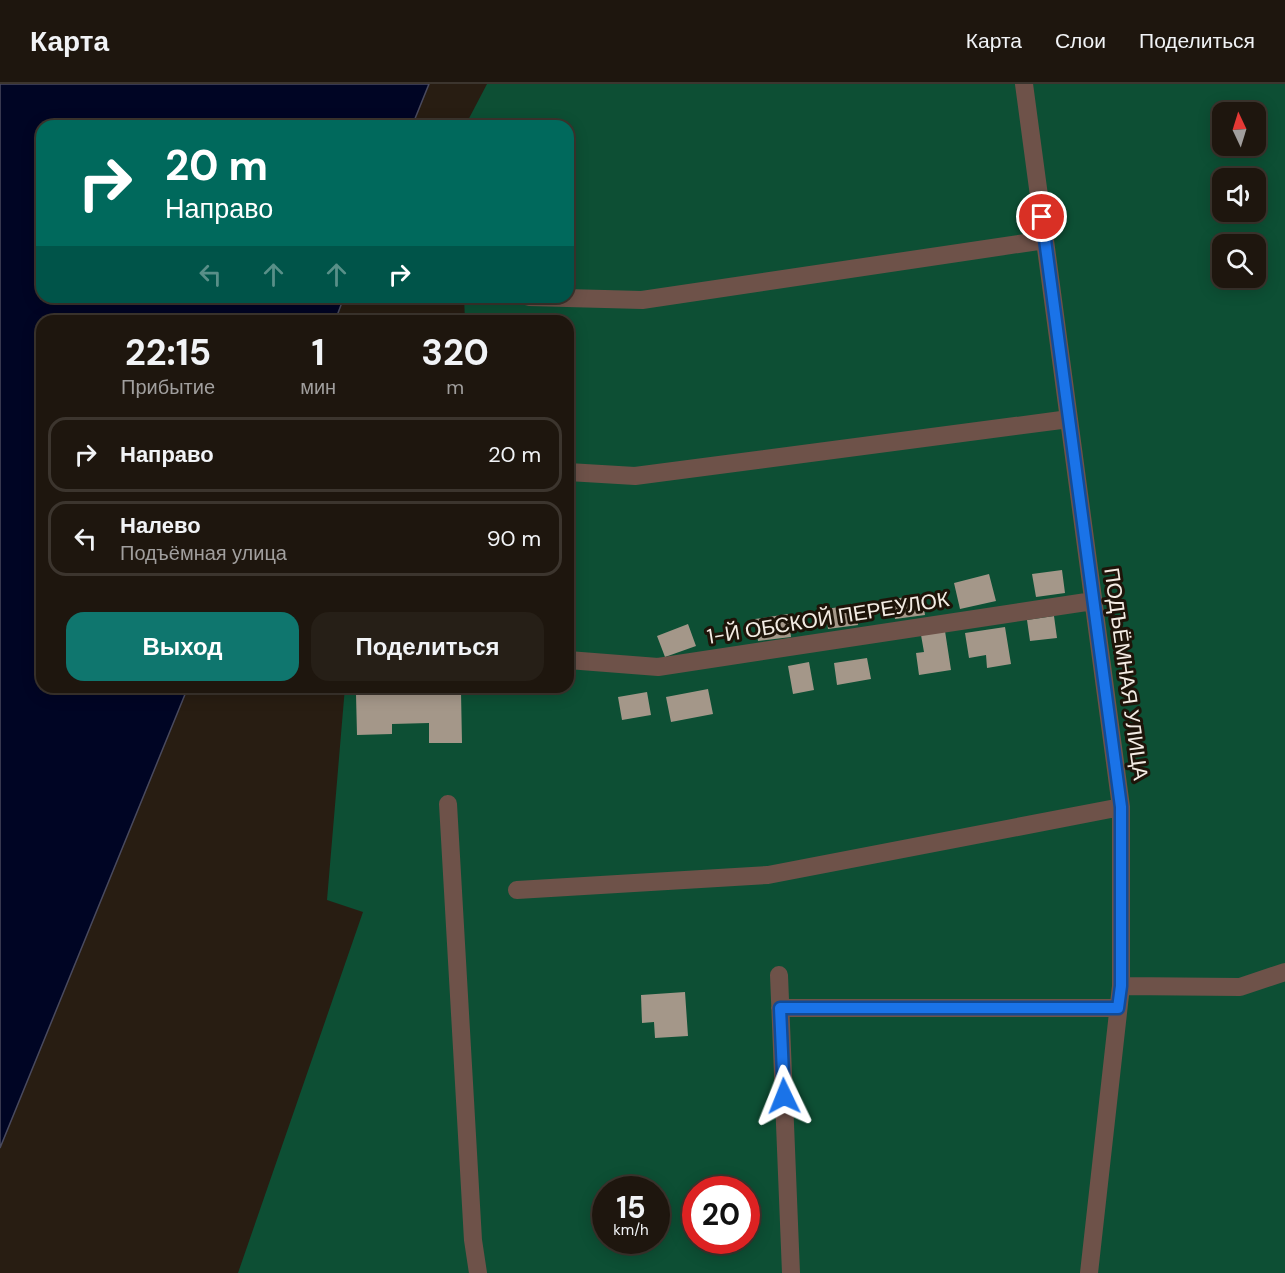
<!DOCTYPE html>
<html lang="ru">
<head>
<meta charset="utf-8">
<style>
	:root { --surface:#1e160e; --page:#261f17; --text:#f1f3f6; --muted:#a19f9e; --line:#3c352e; --accent:#0f766e }
	body { margin:0; font-family:"DM Sans",sans-serif; background:var(--page); color:var(--text); height:100vh; display:flex; flex-direction:column; font-size:22px; white-space:nowrap }
	* { box-sizing:border-box; margin:0 }
	p { font-size:20px; color:var(--muted) }
	.icon { flex:none; width:33px; height:33px; fill:none; stroke:currentColor; stroke-width:2; stroke-linecap:round; stroke-linejoin:round }
	.map { position:relative; flex:1; overflow:hidden }
	.details { position:absolute; left:36px; top:231px; width:538px; height:378px; display:flex; flex-direction:column; background:var(--surface); border-radius:18px; box-shadow:0 3px 15px #0003,0 0 0 2px var(--line) }
	.details>* { flex:none }
	.hud { position:absolute; left:36px; top:36px; width:538px; height:183px; border-radius:18px; box-shadow:0 3px 15px #0003,0 0 0 2px var(--line); background:#00695c; color:#fff; overflow:hidden }
	.needle { width:39px; rotate:356deg }
	.fabs { position:absolute; left:1212px; top:18px; display:grid; gap:12px }
	.fabs a { display:grid; place-items:center; width:54px; height:54px; border-radius:12px; background:var(--surface); box-shadow:0 3px 15px #0003,0 0 0 2px var(--line); font-size:30px }
	.speed { position:absolute; left:592px; top:1092px; display:flex; gap:12px; font-size:30px; font-weight:700; text-align:center }
	.speed>* { display:grid; place-content:center; width:78px; height:78px; border-radius:50%; background:var(--surface); box-shadow:0 3px 15px #0003,0 0 0 2px var(--line); line-height:1 }
	.speed small { font-size:15px; font-weight:400 }
	.speed .limit { border:9px solid #d22; background:#fff; color:#111 }
	.pin { position:absolute; display:grid; place-items:center; width:51px; height:51px; color:#fff; margin:-26px; border:3px solid #fff; border-radius:50%; box-shadow:0 2px 6px #0007 }
	.me { position:absolute; width:66px; margin:-33px; rotate:358deg; stroke-linejoin:round; filter:drop-shadow(0 0 4px #0008) }
	.turn { display:flex; align-items:center; gap:21px; height:126px; padding:0 30px; font-size:27px }
	.turn .icon { width:78px; height:78px; stroke-width:2.5 }
	.turn b { display:block; font-size:42px; line-height:51px }
	.lanes { display:flex; align-items:center; height:57px; padding:0 30px; background:#0003; justify-content:center; gap:30px; direction:ltr }
	.lanes .off { opacity:.35 }
	.eta { display:flex; justify-content:space-evenly; align-items:center; height:102px; text-align:center }
	.eta b { font-size:36px; font-weight:700; line-height:42px }
	.cta { display:flex; gap:12px; margin-top:auto; padding:12px 30px }
	.cta a { flex:1; height:69px; border-radius:18px; background:var(--accent); color:#fff; font-size:24px; font-weight:700; line-height:69px; text-align:center }
	.cta a+a { background:var(--page); color:var(--text) }
	ul { padding:0; list-style:none }
	li { display:flex; align-items:center; gap:18px; height:75px; margin:0 12px 9px; padding:0 18px; border:3px solid var(--line); border-radius:18px }
	li div { flex:1 }
	li b { display:block; font-size:22px }
	li em { font-style:normal }
	header { display:flex; align-items:center; gap:36px; box-sizing:border-box; height:84px; padding:0 30px; background:var(--surface); border-bottom:2px solid var(--line) }
	header strong { font-size:28px }
	nav { display:flex; gap:33px; margin-inline-start:auto; font-size:21px }
	.map>svg:first-child { display:block }
	.green { fill:#0d4f34; fill-rule:evenodd }
	.water { fill:#000524; stroke:#494a5e; stroke-width:1.5 }
	.building { fill:#a49789 }
	.lines { fill:none; stroke-linecap:round; stroke-linejoin:round }
	.minor { stroke:#6e5249; stroke-width:18 }
	.route-casing { stroke:#114b97; stroke-width:15 }
	.route { stroke:#1a73e8; stroke-width:10 }
	.labels { text-anchor:middle; stroke-width:6; stroke-linejoin:round; paint-order:stroke }
	.street-label { font-size:21px; fill:#f3ece4; stroke:#1e1409 }
</style>
</head>
<body>
<header>
<strong>Карта</strong>
<nav><a>Карта</a><a>Слои</a><a>Поделиться</a></nav>
</header>
<div class="map">
<svg width="1285" height="1189" viewBox="0 0 1285 1189">
	<rect width="100%" height="100%" fill="#281d12"/>
	<!-- green -->
	<path class="green" d="M487,0h798v1189h-1047l125,-361 -36,-12 18,-213h223v-366h-103l-1,-24h104v-171h-103zM1222,28h34v34h-34zM1222,94h34v34h-34zM1222,160h34v34h-34zM606,1106h51v50h-51zM696,1106h51v50h-51z"/>
	<!-- water -->
	<path class="water" d="M0,0h429l-17,42h-370v171h302l-9,24h-293v366h146l-188,461z"/>
	<!-- building -->
	<path class="building" d="M1062,486l3,23 -29,4 -4,-23z
		M989,490l7,27 -36,8 -6,-26z
		M922,511l3,20 -30,4 -3,-20z
		M855,521l3,20 -30,4 -3,-20z
		M788,530l3,23 -33,4 -3,-22z
		M1054,532l3,22 -27,3 -3,-21z
		M688,540l8,22 -31,11 -8,-21z
		M1005,543l6,37 -24,4 -1,-13 -17,3 -4,-25z
		M945,547l6,39 -32,5 -3,-22 8,-1 -3,-17z
		M867,574l4,21 -34,6 -3,-22z
		M809,578l5,28 -21,4 -5,-28z
		M708,605l5,25 -42,8 -5,-25z
		M461,608l1,51h-33v-20l-37,1v10l-35,1 -1,-41z
		M647,608l4,23 -29,5 -4,-23z
		M685,908l3,44 -33,2 -1,-16 -12,1 -1,-28z"/>
	<g class="lines">
		<!-- minor -->
		<path class="minor" d="M1024,0l97,723v179l-32,287
			M529,213l113,3 403,-60
			M568,388l67,4 434,-57
			M568,576l90,7 435,-66
			M448,720l25,436 5,33
			M517,806l251,-15 353,-68
			M779,891l12,298
			M1121,902l119,1 45,-15
			M780,924h338"/>
	</g>
	<g class="lines">
		<!-- route casing -->
		<g class="route-casing">
			<path id="route" d="M784,1012l-4,-88h338l3,-22v-179l-79,-590"/>
		</g>
		<!-- route -->
		<use href="#route" class="route"/>
	</g>
	<g class="labels">
		<!-- street labels -->
		<g class="street-label">
			<text transform="translate(828 534) rotate(-9)" y="7">1-Й ОБСКОЙ ПЕРЕУЛОК</text>
			<text transform="translate(1126 590) rotate(82)" y="7">ПОДЪЁМНАЯ УЛИЦА</text>
		</g>
	</g>
</svg>
<div class="fabs">
<a><svg class="needle" viewBox="-14 -14 28 28"><path d="M0-13l5 13h-10z" fill="#e53935"/><path d="M0 13l5-13h-10z" fill="#a19f9e"/></svg></a>
<a><svg class="icon" aria-label="sound" viewBox="0 0 24 24"><path d="M4 9h4l5-4v14l-5-4H4zM17 9q2 3 0 6"/></svg></a>
<a><svg class="icon" aria-label="search" viewBox="0 0 24 24"><circle cx="10" cy="10" r="6"/><path d="M15 15l6 6"/></svg></a>
</div>
<div class="speed"><div>15<small>km/h</small></div><div class="limit">20</div></div>
<div class="pin" style="left:1042px;top:133px;background:#d93025"><svg class="icon" aria-label="arrive" viewBox="0 0 24 24"><path d="M6 21V4h12l-3 4 3 4H6"/></svg></div>
<svg class="me" style="left:784px;top:1012px" viewBox="-20 -20 40 40"><path d="M0-17L14 15 0 8-14 15z" fill="#1a73e8" stroke="#fff" stroke-width="4"/></svg>
<div class="hud">
<div class="turn"><svg class="icon" aria-label="right" viewBox="0 0 24 24"><path d="M7 20v-9h11M14 6l5 5-5 5"/></svg><div><b>20 m</b>Направо</div></div>
<div class="lanes"><svg class="icon off" aria-label="left" viewBox="0 0 24 24"><path d="M17 20v-9H6M10 6l-5 5 5 5"/></svg><svg class="icon off" aria-label="ahead" viewBox="0 0 24 24"><path d="M12 20V5M6 11l6-6 6 6"/></svg><svg class="icon off" aria-label="ahead" viewBox="0 0 24 24"><path d="M12 20V5M6 11l6-6 6 6"/></svg><svg class="icon" aria-label="right" viewBox="0 0 24 24"><path d="M7 20v-9h11M14 6l5 5-5 5"/></svg></div>
</div>
<section class="details">
<div class="eta">
<div><b>22:15</b><p>Прибытие</p></div>
<div><b>1</b><p>мин</p></div>
<div><b>320</b><p>m</p></div>
</div>
<ul>
<li><svg class="icon" aria-label="right" viewBox="0 0 24 24"><path d="M7 20v-9h11M14 6l5 5-5 5"/></svg><div><b>Направо</b></div><em>20 m</em></li>
<li><svg class="icon" aria-label="left" viewBox="0 0 24 24"><path d="M17 20v-9H6M10 6l-5 5 5 5"/></svg><div><b>Налево</b><p>Подъёмная улица</p></div><em>90 m</em></li>
</ul>
<div class="cta"><a>Выход</a><a>Поделиться</a></div>
</section>
</div>
</body>
</html>
